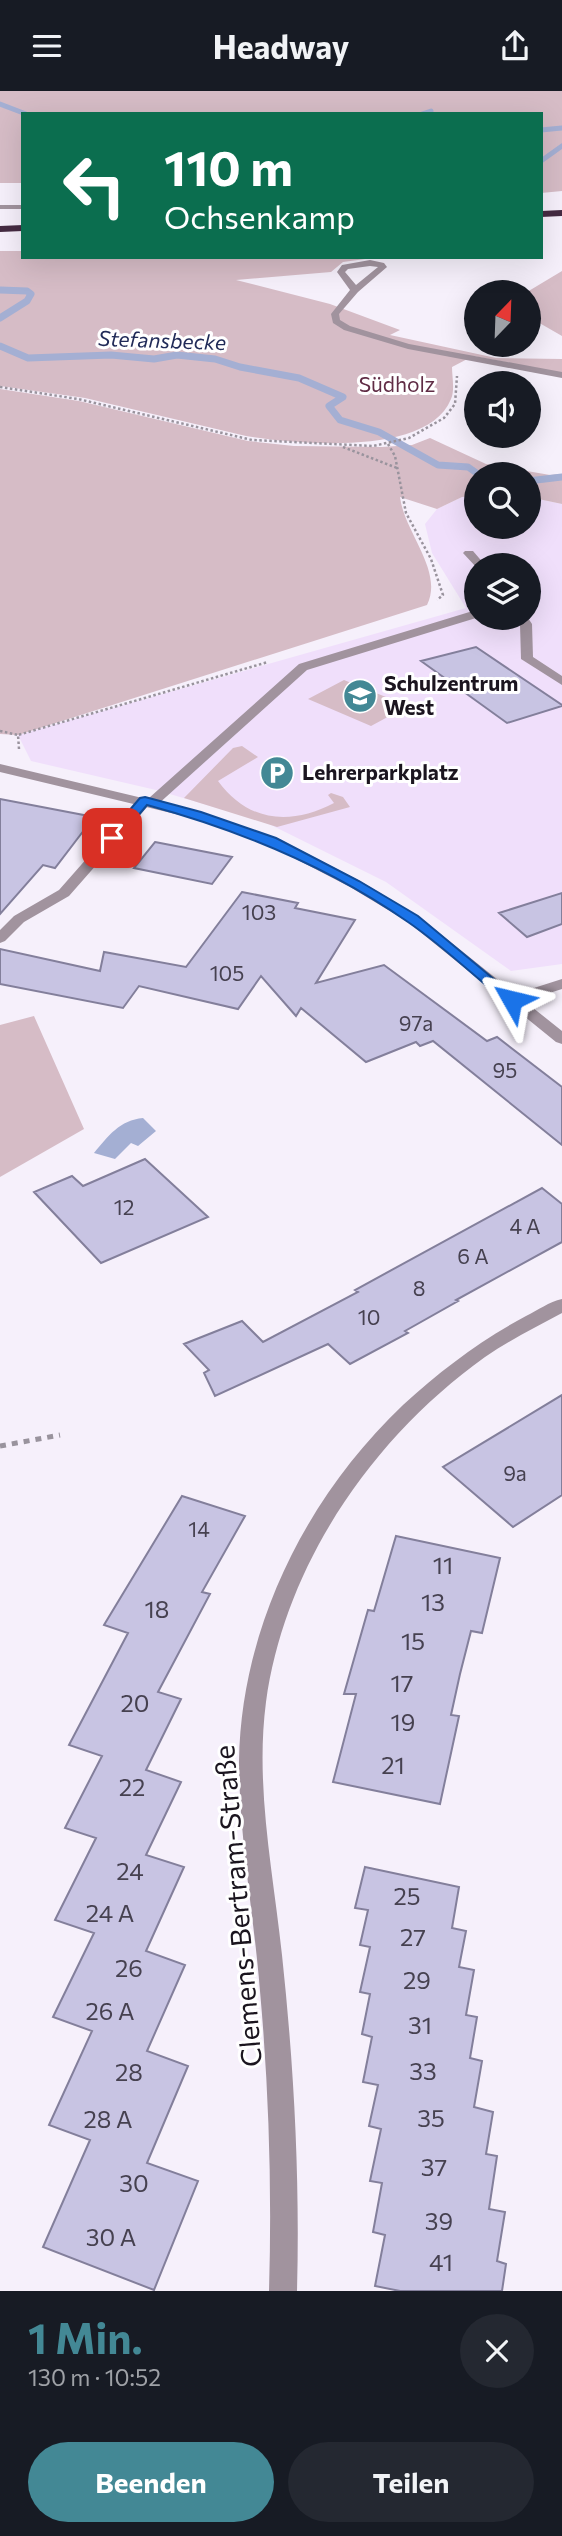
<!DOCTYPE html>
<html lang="de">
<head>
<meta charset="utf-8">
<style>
	:root { --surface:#171b24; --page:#242831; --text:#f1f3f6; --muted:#9ea1a6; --accent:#438895 }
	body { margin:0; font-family:Commissioner,sans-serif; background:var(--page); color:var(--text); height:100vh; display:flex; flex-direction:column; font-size:26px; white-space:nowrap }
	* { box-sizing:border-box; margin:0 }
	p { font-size:23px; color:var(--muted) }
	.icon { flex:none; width:38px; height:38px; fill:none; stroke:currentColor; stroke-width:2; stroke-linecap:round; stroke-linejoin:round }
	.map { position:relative; height:2200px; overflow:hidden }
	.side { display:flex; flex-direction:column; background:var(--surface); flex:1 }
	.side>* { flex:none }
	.banner { position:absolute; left:21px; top:21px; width:522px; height:147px; border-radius:0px; box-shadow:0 7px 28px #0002; background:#0b6e4f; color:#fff; overflow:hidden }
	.needle { width:46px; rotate:23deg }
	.tools { position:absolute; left:464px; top:189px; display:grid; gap:14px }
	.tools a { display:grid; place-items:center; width:77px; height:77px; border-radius:50%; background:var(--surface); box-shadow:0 7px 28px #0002; font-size:35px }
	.pin { position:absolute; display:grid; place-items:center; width:60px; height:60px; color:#fff; margin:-30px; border-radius:14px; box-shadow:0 4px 10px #0006 }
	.me { position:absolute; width:77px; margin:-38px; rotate:307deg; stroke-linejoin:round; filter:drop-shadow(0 0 5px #0008) }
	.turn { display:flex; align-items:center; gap:24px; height:147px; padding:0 28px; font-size:32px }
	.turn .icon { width:91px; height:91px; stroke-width:2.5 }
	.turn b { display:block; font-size:49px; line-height:60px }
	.round { display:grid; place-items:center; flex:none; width:74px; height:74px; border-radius:37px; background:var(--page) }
	.overview { display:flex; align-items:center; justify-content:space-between; height:119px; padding:0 28px }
	h1 { font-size:42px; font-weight:700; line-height:52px; color:var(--accent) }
	.action { display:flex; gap:14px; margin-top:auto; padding:14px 28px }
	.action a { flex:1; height:80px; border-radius:42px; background:var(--accent); color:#fff; font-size:28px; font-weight:700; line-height:80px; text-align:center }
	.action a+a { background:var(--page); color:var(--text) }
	header { display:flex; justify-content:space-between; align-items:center; height:91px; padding:0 28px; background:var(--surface); font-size:32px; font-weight:700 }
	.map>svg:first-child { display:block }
	.built { fill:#f0dffb; fill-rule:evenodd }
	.green { fill:#d6bcc6 }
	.water { fill:#a4afd3 }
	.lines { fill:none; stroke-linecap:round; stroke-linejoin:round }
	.stream-far1 { stroke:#a4afd3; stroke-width:5 }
	.stream { stroke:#a4afd3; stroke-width:7 }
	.building { fill:#c8c4e3; stroke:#837f9b; stroke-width:2 }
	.path-far1 { stroke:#99939d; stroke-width:2.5; stroke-dasharray:2.5 2.5; stroke-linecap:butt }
	.path { stroke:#99939d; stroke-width:5; stroke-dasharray:6 6; stroke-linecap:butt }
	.service { fill:#a1939e; fill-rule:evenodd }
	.minor { fill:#a1939e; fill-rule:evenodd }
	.motorway { fill:#452b42; fill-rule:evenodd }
	.route { fill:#1a73e8; stroke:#114b97; stroke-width:2 }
	.labels { text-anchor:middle; stroke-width:6; stroke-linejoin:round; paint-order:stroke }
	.far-water-label { font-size:21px; font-style:italic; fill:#212b58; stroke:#fff }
	.far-park-label { font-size:21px; fill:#602c45; stroke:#fff }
	.far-poi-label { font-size:21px; font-weight:bold; fill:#1b151f; stroke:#fff; text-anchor:start }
	.number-label { font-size:21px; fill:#464150 }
	.near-number-label { font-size:24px; fill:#464150 }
	.near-street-label { font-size:28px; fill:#1b151f; stroke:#fff }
</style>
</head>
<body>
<header><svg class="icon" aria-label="menu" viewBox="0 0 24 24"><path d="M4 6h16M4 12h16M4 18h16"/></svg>Headway<svg class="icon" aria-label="share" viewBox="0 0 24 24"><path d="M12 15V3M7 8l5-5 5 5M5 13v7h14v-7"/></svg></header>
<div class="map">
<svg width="562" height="2200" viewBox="0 0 562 2200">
	<rect width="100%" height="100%" fill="#f6f0fb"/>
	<!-- built -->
	<path class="built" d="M476,405v31h52l1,-30 33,7v460l-51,7 -125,-89 -121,-60 -109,-32 -125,-29 -13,-26 448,-127 -34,-55 -7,-29 12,-15 25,-12zM476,474h52v53h-52z"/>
	<!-- green -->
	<path class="green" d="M0,0h562v100l-21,2v-79h-518v69h-23z
		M0,160h23v6h357l-37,5 -12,10 -95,8 94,24 70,26 -10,5 106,23 66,1v14l-89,-17 -21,11c0,9 3,23 -1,32 -23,58 -155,45 -205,37l-161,-38 -85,-12z
		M562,180v65l-33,-19 -2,-25z
		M0,298l79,12 169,40 46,5 88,1 30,-2 18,-7 56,26 64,11 12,-1v30l-33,-7 -1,-23h-52v22l-14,1 -25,12 -37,-12c4,35 44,74 27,108l-409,130 -18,-1z
		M344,589l64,26 -37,20 -63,-27z
		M242,655l16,11 -40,24c30,41 72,45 116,22l-6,-8 3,-2 12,4 7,10 -73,20 -93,-29 49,-50z
		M34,925l50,113 -84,48v-152z"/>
	<!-- water -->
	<path class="water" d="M143,1027l13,13 -18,15 -7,-3 -16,16 -21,-6c14,-17 26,-33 49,-35z"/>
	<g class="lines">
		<!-- stream-far1 -->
		<path class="stream-far1" d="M0,13l26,10
			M422,23l9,-3
			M541,39l21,-2
			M541,70l21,-15"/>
		<!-- stream -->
		<path class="stream" d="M0,199l27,1 4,3 -4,7 -27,17
			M0,255l28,12 83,-3 43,4 23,-4 38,4 25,8 59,11 44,19 -14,9 11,14 39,12 59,33 30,2 10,7
			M528,390l34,-4"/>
	</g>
	<!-- building -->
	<path class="building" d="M476,556l86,58v1l-55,17 -86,-62z
		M0,708l94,18 -39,51 -12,-3 -43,49z
		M155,751l77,15 -20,27 -78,-16z
		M242,801l56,11 -3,5 60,12 -39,63 68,-18 103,76 10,-4 65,50v58l-129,-104 -13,5 -4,-4 -50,20 -65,-54 -5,8 -35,-40 -23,33 -99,-23 -16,22 -123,-24v-35l100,22 4,-19 82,15z
		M562,802v31l-35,13 -28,-24z
		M145,1068l63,58 -107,46 -67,-71 38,-16 11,10z
		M542,1097l20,16v38l-106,58 2,1 -53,30 3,2 -58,31 -22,-20 -113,52 -11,-23 5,-3 -25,-26 58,-23 21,21 95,-50 -3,-2z
		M562,1304v100l-49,32 -70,-60z
		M182,1405l63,20 -43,76 8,2 -52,98 23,7 -35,71 35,12 -35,73 38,12 -38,84 39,14 -38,86 41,15 -41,97 51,18 -44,109 -111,-43 47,-107 -41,-15 43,-94 -39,-14 41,-84 -39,-13 41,-82 -31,-10 37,-72 -33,-11 59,-112 -24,-8z
		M396,1445l104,22 -18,75 -11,-2 -11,43 -9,41 8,1 -19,88 -107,-22 23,-88h-12l24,-84 6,1z
		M365,1776l94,20 -7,41 14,3 -7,36 15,3 -8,45 11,2 -7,41 12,3 -8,46 19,5 -7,42 11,2 -8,53 16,3 -8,49 9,3 -4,27h-102l-25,-5 10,-51 -12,-3 9,-49 -12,-2 11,-52 -12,-3 9,-41 -15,-3 9,-45 -10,-3 8,-40 -10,-2 10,-45 -10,-2 8,-35 -13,-2z"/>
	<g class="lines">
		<!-- path-far1 -->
		<path class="path-far1" d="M0,296l78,12 174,41 121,6 36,-8 35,-20 11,-14 2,-28
			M388,353l7,12 11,57 25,46 12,36 -6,5
			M343,356l54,21
			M0,640l18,4
			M19,658l-1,-14 250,-73"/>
		<!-- path -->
		<path class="path" d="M0,1355l60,-11"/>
		<!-- service -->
		<path class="service" d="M0,114h23v4h-23z
			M465,460h8l12,14 -9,2 -13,-14z
			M476,519v8l-169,52 -151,136h-8l-79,90 -45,26 -19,19 -5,2v-13l14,-14 45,-26 81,-92h9l150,-134z
			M516,527h12l4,6 1,33 29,19v9l-41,-26 -1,-35z
			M562,888v10l-50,16 -8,-5 2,-3z"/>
		<!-- minor -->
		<path class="minor" d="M370,169l14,3 3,4 -29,25 -19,22 1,6 10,6 59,18 153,28v6l-154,-29 -64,-19 -11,-7 -2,-9 19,-24 -13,-18 5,-7zM370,175l8,1 -22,18 -11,-13 3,-3z
			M0,673l201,48 76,26 83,43 58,35 144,115v13l-6,-2 -148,-120 -58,-35 -83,-43 -75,-26 -192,-46z
			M562,1208v14c-26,14 -52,27 -77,44 -112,80 -200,207 -219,345 -11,84 7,169 16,253 12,112 18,223 15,336h-28c3,-100 0,-200 -9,-300 -6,-76 -21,-153 -21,-230 2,-134 68,-265 164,-356 38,-35 78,-65 123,-89 12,-6 23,-14 36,-17z"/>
		<!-- motorway -->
		<path class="motorway" d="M562,119v6l-21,1v-6z
			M23,134v6l-23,1v-6z"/>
	</g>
	<!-- route -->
	<path class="route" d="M145,706l56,15 75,26 83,43 59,35 101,84 -2,3h-10c-33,-27 -64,-57 -99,-81 -79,-55 -169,-92 -261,-117l-30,36h-9v-6l32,-37z"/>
	<!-- icons -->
	<defs>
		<g id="school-disc" transform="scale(1.75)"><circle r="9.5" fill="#438895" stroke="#fff"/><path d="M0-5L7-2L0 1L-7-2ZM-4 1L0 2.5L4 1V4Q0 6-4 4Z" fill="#fff"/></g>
		<g id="parking-disc" transform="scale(1.75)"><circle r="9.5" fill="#438895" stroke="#fff"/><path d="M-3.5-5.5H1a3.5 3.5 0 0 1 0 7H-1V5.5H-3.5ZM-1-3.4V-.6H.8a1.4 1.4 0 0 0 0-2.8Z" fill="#fff"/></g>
	</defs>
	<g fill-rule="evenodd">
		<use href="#school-disc" x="360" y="605"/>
		<use href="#parking-disc" x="277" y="682"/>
	</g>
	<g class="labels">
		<!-- far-water labels -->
		<g class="far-water-label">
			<text transform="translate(162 250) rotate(2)" y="7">Stefansbecke</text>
		</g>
		<!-- far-park labels -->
		<g class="far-park-label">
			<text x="397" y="301">Südholz</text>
		</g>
		<!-- far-poi labels -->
		<g class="far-poi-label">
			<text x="384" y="600">Schulzentrum<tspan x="384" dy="24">West</tspan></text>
			<text x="302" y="689">Lehrerparkplatz</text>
		</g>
		<!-- number labels -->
		<g class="number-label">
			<text x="259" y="829">103</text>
			<text x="227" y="890">105</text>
			<text x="416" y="940">97a</text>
			<text x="505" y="987">95</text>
			<text x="124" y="1124">12</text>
			<text x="525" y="1143">4 A</text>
			<text x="473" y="1173">6 A</text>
			<text x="419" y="1205">8</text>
			<text x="369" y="1234">10</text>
			<text x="515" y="1390">9a</text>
			<text x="199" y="1446">14</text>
		</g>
		<!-- near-number labels -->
		<g class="near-number-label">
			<text x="443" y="1483">11</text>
			<text x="433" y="1520">13</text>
			<text x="157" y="1527">18</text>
			<text x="413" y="1559">15</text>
			<text x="402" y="1601">17</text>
			<text x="135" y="1621">20</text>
			<text x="403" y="1640">19</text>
			<text x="393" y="1683">21</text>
			<text x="132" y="1705">22</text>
			<text x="130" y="1789">24</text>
			<text x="407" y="1814">25</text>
			<text x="110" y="1831">24 A</text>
			<text x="413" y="1855">27</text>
			<text x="129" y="1886">26</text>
			<text x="417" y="1898">29</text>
			<text x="110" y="1929">26 A</text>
			<text x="420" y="1943">31</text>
			<text x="423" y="1989">33</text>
			<text x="129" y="1990">28</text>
			<text x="431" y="2036">35</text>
			<text x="108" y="2037">28 A</text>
			<text x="434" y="2085">37</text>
			<text x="134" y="2101">30</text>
			<text x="439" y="2139">39</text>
			<text x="111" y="2155">30 A</text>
			<text x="441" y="2180">41</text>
		</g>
		<!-- near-street labels -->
		<g class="near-street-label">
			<text transform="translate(238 1815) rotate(-95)" y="10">Clemens-Bertram-Straße</text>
		</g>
	</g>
</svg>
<div class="tools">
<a><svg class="needle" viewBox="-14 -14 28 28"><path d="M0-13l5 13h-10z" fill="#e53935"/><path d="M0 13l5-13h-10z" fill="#9ea1a6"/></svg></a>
<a><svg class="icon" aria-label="sound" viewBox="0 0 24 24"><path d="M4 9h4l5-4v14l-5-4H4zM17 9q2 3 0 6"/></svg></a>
<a><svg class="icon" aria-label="search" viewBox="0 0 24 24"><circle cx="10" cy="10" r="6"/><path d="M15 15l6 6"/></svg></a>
<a><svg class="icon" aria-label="layers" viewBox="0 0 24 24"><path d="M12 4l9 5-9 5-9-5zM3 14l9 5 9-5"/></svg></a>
</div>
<div class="pin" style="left:112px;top:747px;background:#d93025"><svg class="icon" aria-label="arrive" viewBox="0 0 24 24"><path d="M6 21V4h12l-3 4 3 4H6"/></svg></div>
<svg class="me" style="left:512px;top:909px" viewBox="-20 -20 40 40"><path d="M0-17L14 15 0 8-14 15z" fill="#1a73e8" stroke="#fff" stroke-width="4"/></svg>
<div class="banner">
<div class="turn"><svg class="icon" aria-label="left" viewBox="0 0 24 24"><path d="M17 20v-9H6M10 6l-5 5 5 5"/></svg><div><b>110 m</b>Ochsenkamp</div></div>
</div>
</div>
<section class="side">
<div class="overview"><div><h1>1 Min.</h1><p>130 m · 10:52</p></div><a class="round"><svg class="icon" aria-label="close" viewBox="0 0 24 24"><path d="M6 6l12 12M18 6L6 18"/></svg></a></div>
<div class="action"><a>Beenden</a><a>Teilen</a></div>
</section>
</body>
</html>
